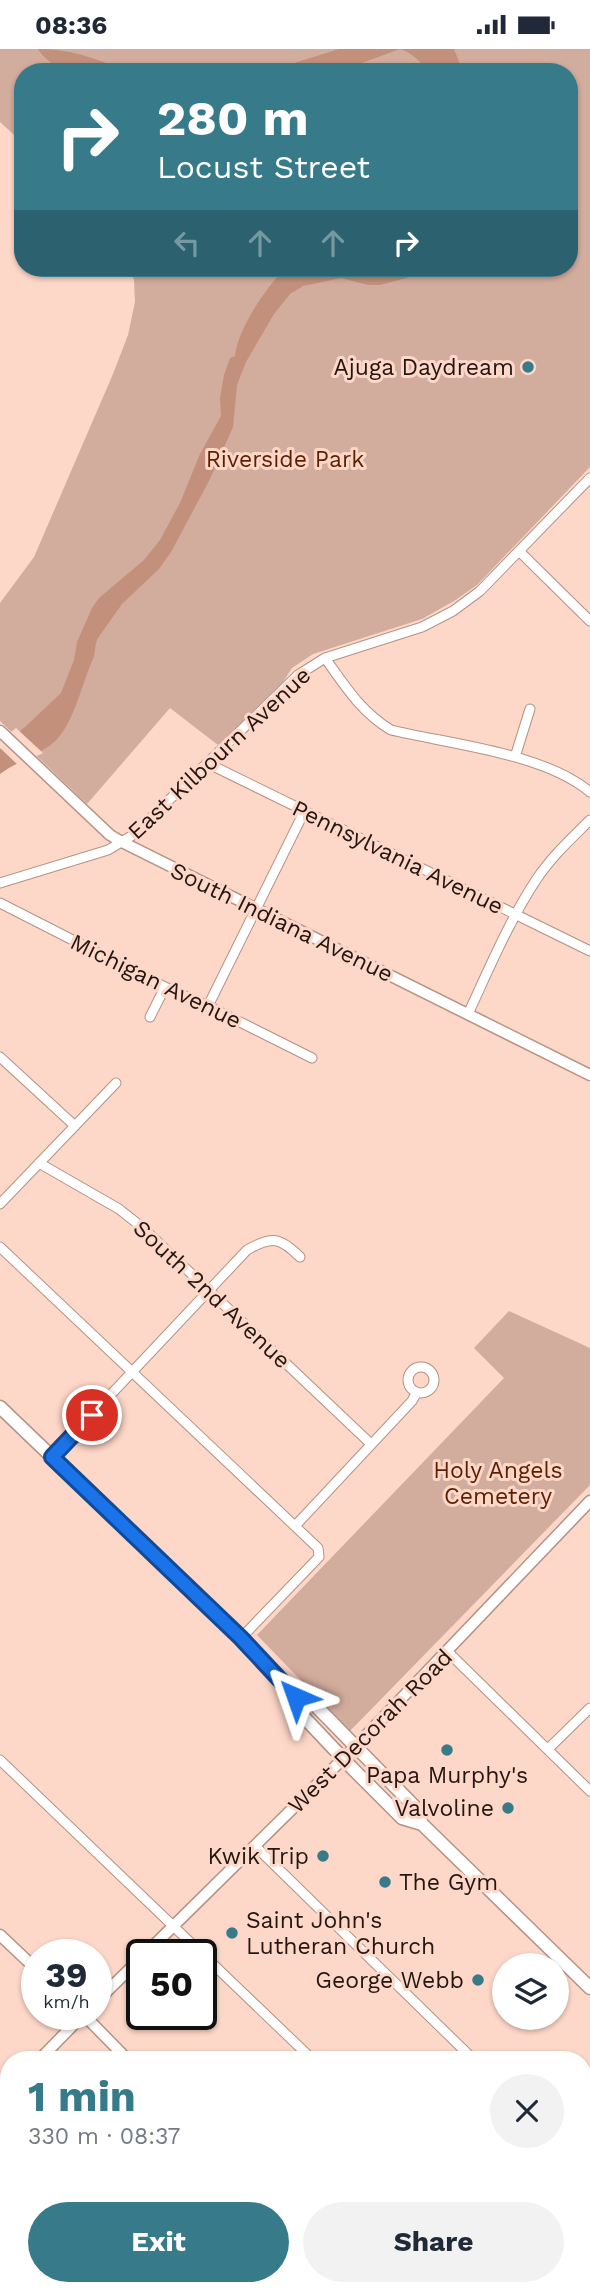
<!DOCTYPE html>
<html lang="en">
<head>
<meta charset="utf-8">
<style>
	:root { --surface:#fff; --page:#f2f2f3; --text:#1f2937; --muted:#747a83; --accent:#377b8b }
	body { margin:0; font-family:"Work Sans",sans-serif; background:var(--page); color:var(--text); height:100vh; display:flex; flex-direction:column; font-size:26px; white-space:nowrap }
	* { box-sizing:border-box; margin:0 }
	p { font-size:23px; color:var(--muted) }
	.icon { flex:none; width:38px; height:38px; fill:none; stroke:currentColor; stroke-width:2; stroke-linecap:round; stroke-linejoin:round }
	.map { position:relative; flex:1; overflow:hidden }
	.side { position:absolute; left:0px; top:2002px; width:592px; height:245px; display:flex; flex-direction:column; background:var(--surface); border-radius:28px 28px 0 0; box-shadow:0 2px 5px #0004 }
	.side>* { flex:none }
	.top-card { position:absolute; left:14px; top:14px; width:564px; height:214px; border-radius:28px; box-shadow:0 2px 5px #0004; background:#377b8b; color:#fff; overflow:hidden }
	.buttons { position:absolute; left:492px; top:1904px; display:grid; gap:14px }
	.buttons a { display:grid; place-items:center; width:77px; height:77px; border-radius:50%; background:var(--surface); box-shadow:0 2px 5px #0004; font-size:35px }
	.speed { position:absolute; left:21px; top:1890px; display:flex; gap:14px; font-size:35px; font-weight:700; text-align:center }
	.speed>* { display:grid; place-content:center; width:91px; height:91px; border-radius:50%; background:var(--surface); box-shadow:0 2px 5px #0004; line-height:1 }
	.speed small { font-size:18px; font-weight:400 }
	.speed .limit { border:4px solid #111; border-radius:10px; background:#fff; color:#111 }
	.pin { position:absolute; display:grid; place-items:center; width:60px; height:60px; color:#fff; margin:-30px; border:4px solid #fff; border-radius:50%; box-shadow:0 2px 7px #0007 }
	.me { position:absolute; width:77px; margin:-38px; rotate:317deg; stroke-linejoin:round; filter:drop-shadow(0 0 5px #0008) }
	.turn { display:flex; align-items:center; gap:24px; height:147px; padding:0 28px; font-size:32px }
	.turn .icon { width:91px; height:91px; stroke-width:2.5 }
	.turn b { display:block; font-size:49px; line-height:60px }
	.lanes { display:flex; align-items:center; height:66px; padding:0 28px; background:#0003; justify-content:center; gap:35px; direction:ltr }
	.lanes .off { opacity:.35 }
	.round { display:grid; place-items:center; flex:none; width:74px; height:74px; border-radius:37px; background:var(--page) }
	.head { display:flex; align-items:center; justify-content:space-between; height:119px; padding:0 28px }
	h1 { font-size:42px; font-weight:700; line-height:52px; color:var(--accent) }
	.cta { display:flex; gap:14px; margin-top:auto; padding:14px 28px }
	.cta a { flex:1; height:80px; border-radius:42px; background:var(--accent); color:#fff; font-size:28px; font-weight:700; line-height:80px; text-align:center }
	.cta a+a { background:var(--page); color:var(--text) }
	.status { display:flex; justify-content:space-between; align-items:center; height:49px; padding:0 35px; background:var(--surface); direction:ltr }
	.status svg { height:19px; fill:currentColor }
	.map>svg:first-child { display:block }
	.green { fill:#d2ac9d }
	.water { fill:#c3907b }
	.pier { fill:#fdd7c8 }
	.lines { fill:none; stroke-linecap:round; stroke-linejoin:round }
	.minor-casing { stroke:#b59284; stroke-width:11 }
	.tertiary-casing { stroke:#b59284; stroke-width:13 }
	.secondary-casing { stroke:#b59284; stroke-width:15 }
	.minor { stroke:#fff; stroke-width:9 }
	.tertiary { stroke:#fff; stroke-width:10 }
	.secondary { stroke:#fff; stroke-width:12 }
	.route-casing { stroke:#114b97; stroke-width:18 }
	.route { stroke:#1a73e8; stroke-width:12 }
	.poi-dot { fill:#377b8b; stroke:#fdd7c8; stroke-width:2.5 }
	.labels { text-anchor:middle; stroke-width:6; stroke-linejoin:round; paint-order:stroke }
	.poi-label { font-size:23px; fill:#241712; stroke:#fdd7c8; text-anchor:end }
	.park-label { font-size:23px; fill:#5d1f00; stroke:#fdd7c8 }
	.street-label { font-size:23px; fill:#241712; stroke:#fdd7c8 }
</style>
</head>
<body>
<div class="status"><b>08:36</b><svg viewBox="0 0 49 12"><path d="M0 12V9h3v3zM5 12V6h3v6zM10 12V3h3v9zM15 12V0h3v12zM26 1h20v11H26zM47 4h2v5h-2z"/></svg></div>
<div class="map">
<svg width="590" height="2247" viewBox="0 0 590 2247">
	<rect width="100%" height="100%" fill="#fdd7c8"/>
	<!-- green -->
	<path class="green" d="M0,0h590v418l-113,118 -23,16 -32,18 -109,35 -21,14 -9,14 -65,63 -48,-37 -83,96 -87,-83v-118l34,-46 79,-183 15,-39 7,-33 -1,-22 -4,-12h439v-196h-546v71l-23,-21z
		M509,1262l81,37v137l-240,246 -93,-96 247,-257 -30,-30z"/>
	<!-- water -->
	<path class="water" d="M38,0c38,0 60,12 95,23h-66c-11,-5 -23,-13 -29,-23z
		M339,0h115l9,23h-34c-8,-9 -17,-20 -29,-23l-63,23h-58l12,-8z
		M285,219h138l-13,9 -30,8h-12l-27,-7 -38,8 -13,8 -16,20 -28,48 -9,23 -4,42 -24,54 -38,71 -12,17 -37,35 -24,34c-4,7 -2,14 -5,21 -12,26 -19,66 -40,84 -16,13 -37,19 -53,31v-28l25,-19 36,-34 13,-33 3,-18 15,-34 7,-10 45,-38 16,-20 20,-37 20,-49 21,-38 -1,-18 4,-23 6,-17 5,-2c3,-28 31,-68 50,-88z"/>
	<!-- pier -->
	<path class="pier" d="M16,679l27,25 -25,12 -18,-17v-7z"/>
	<g class="lines">
		<!-- minor casing -->
		<g class="minor-casing">
			<path id="minor" d="M520,503l70,69
				M325,609c20,28 36,54 66,72 58,14 153,23 199,62
				M515,708l15,-48
				M207,714l383,188
				M0,834l108,-33 25,-15 165,-160 27,-17 97,-31 31,-16 27,-20 110,-113
				M0,854l165,84 43,19 104,52
				M208,957l96,-194
				M468,965c21,-45 41,-93 68,-134 15,-23 35,-41 54,-60
				M150,968l15,-30
				M0,1008l75,69
				M39,1114l80,46 24,19 228,216
				M0,1155l116,-121
				M0,1198l318,301 1,9 -78,81
				M408 1331a13 13 0 1 1 26 0a13 13 0 1 1-26 0Z
				M52,1408l195,-207c25,-14 33,-13 53,7
				M295,1477l117,-125 5,-9
				M448,1603l142,139
				M548,1700l42,-41
				M0,1711l313,300
				M255,1797l219,214
				M583,2099l7,-8
				M583,2117l7,7
				M583,2169l7,-12
				M175,2247l9,-9
				M343,2247l9,-9
				M509,2247l8,-9"/>
		</g>
		<!-- tertiary casing -->
		<g class="tertiary-casing">
			<path id="tertiary" d="M0,682l110,104 12,7 468,233
				M0,1886l37,35
				M144,1906l212,-209 234,-245
				M96,1953l46,-45
				M83,1965l45,46
				M39,2011l45,-46
				M0,2050l9,-9
				M275,2238l6,9"/>
		</g>
		<!-- secondary casing -->
		<g class="secondary-casing">
			<path id="secondary" d="M0,1358l241,231 55,59 15,4 103,105 8,18 168,164
				M296,1648l4,16 52,55 50,50 20,6"/>
		</g>
		<!-- minor -->
		<use href="#minor" class="minor"/>
		<!-- tertiary -->
		<use href="#tertiary" class="tertiary"/>
		<!-- secondary -->
		<use href="#secondary" class="secondary"/>
	</g>
	<g class="lines">
		<!-- route casing -->
		<g class="route-casing">
			<path id="route" d="M92,1366l-40,42 189,181 55,59"/>
		</g>
		<!-- route -->
		<use href="#route" class="route"/>
	</g>
	<!-- markers -->
	<g class="poi-dot">
		<circle cx="528" cy="318" r="7"/>
		<circle cx="447" cy="1701" r="7"/>
		<circle cx="508" cy="1759" r="7"/>
		<circle cx="323" cy="1807" r="7"/>
		<circle cx="385" cy="1833" r="7"/>
		<circle cx="232" cy="1884" r="7"/>
		<circle cx="478" cy="1931" r="7"/>
	</g>
	<g class="labels">
		<!-- poi labels -->
		<g class="poi-label">
			<text x="514" y="326">Ajuga Daydream</text>
			<text x="447" y="1734" text-anchor="middle">Papa Murphy's</text>
			<text x="494" y="1767">Valvoline</text>
			<text x="309" y="1815">Kwik Trip</text>
			<text x="399" y="1841" text-anchor="start">The Gym</text>
			<text x="246" y="1879" text-anchor="start">Saint John's<tspan x="246" dy="26">Lutheran Church</tspan></text>
			<text x="464" y="1939">George Webb</text>
		</g>
		<!-- park labels -->
		<g class="park-label">
			<text x="285" y="418">Riverside Park</text>
			<text x="498" y="1429">Holy Angels<tspan x="498" dy="26">Cemetery</tspan></text>
		</g>
		<!-- street labels -->
		<g class="street-label">
			<text transform="translate(219 704) rotate(-43)" y="8">East Kilbourn Avenue</text>
			<text transform="translate(398 808) rotate(26)" y="8">Pennsylvania Avenue</text>
			<text transform="translate(282 873) rotate(26)" y="8">South Indiana Avenue</text>
			<text transform="translate(156 932) rotate(26)" y="8">Michigan Avenue</text>
			<text transform="translate(212 1245) rotate(43)" y="8">South 2nd Avenue</text>
			<text transform="translate(370 1682) rotate(-45)" y="8">West Decorah Road</text>
		</g>
	</g>
</svg>
<div class="buttons">
<a><svg class="icon" aria-label="layers" viewBox="0 0 24 24"><path d="M12 4l9 5-9 5-9-5zM3 14l9 5 9-5"/></svg></a>
</div>
<div class="speed"><div>39<small>km/h</small></div><div class="limit">50</div></div>
<div class="pin" style="left:92px;top:1366px;background:#d93025"><svg class="icon" aria-label="arrive" viewBox="0 0 24 24"><path d="M6 21V4h12l-3 4 3 4H6"/></svg></div>
<svg class="me" style="left:296px;top:1648px" viewBox="-20 -20 40 40"><path d="M0-17L14 15 0 8-14 15z" fill="#1a73e8" stroke="#fff" stroke-width="4"/></svg>
<div class="top-card">
<div class="turn"><svg class="icon" aria-label="right" viewBox="0 0 24 24"><path d="M7 20v-9h11M14 6l5 5-5 5"/></svg><div><b>280 m</b>Locust Street</div></div>
<div class="lanes"><svg class="icon off" aria-label="left" viewBox="0 0 24 24"><path d="M17 20v-9H6M10 6l-5 5 5 5"/></svg><svg class="icon off" aria-label="ahead" viewBox="0 0 24 24"><path d="M12 20V5M6 11l6-6 6 6"/></svg><svg class="icon off" aria-label="ahead" viewBox="0 0 24 24"><path d="M12 20V5M6 11l6-6 6 6"/></svg><svg class="icon" aria-label="right" viewBox="0 0 24 24"><path d="M7 20v-9h11M14 6l5 5-5 5"/></svg></div>
</div>
<section class="side">
<div class="head"><div><h1>1 min</h1><p>330 m · 08:37</p></div><a class="round"><svg class="icon" aria-label="close" viewBox="0 0 24 24"><path d="M6 6l12 12M18 6L6 18"/></svg></a></div>
<div class="cta"><a>Exit</a><a>Share</a></div>
</section>
</div>
</body>
</html>
